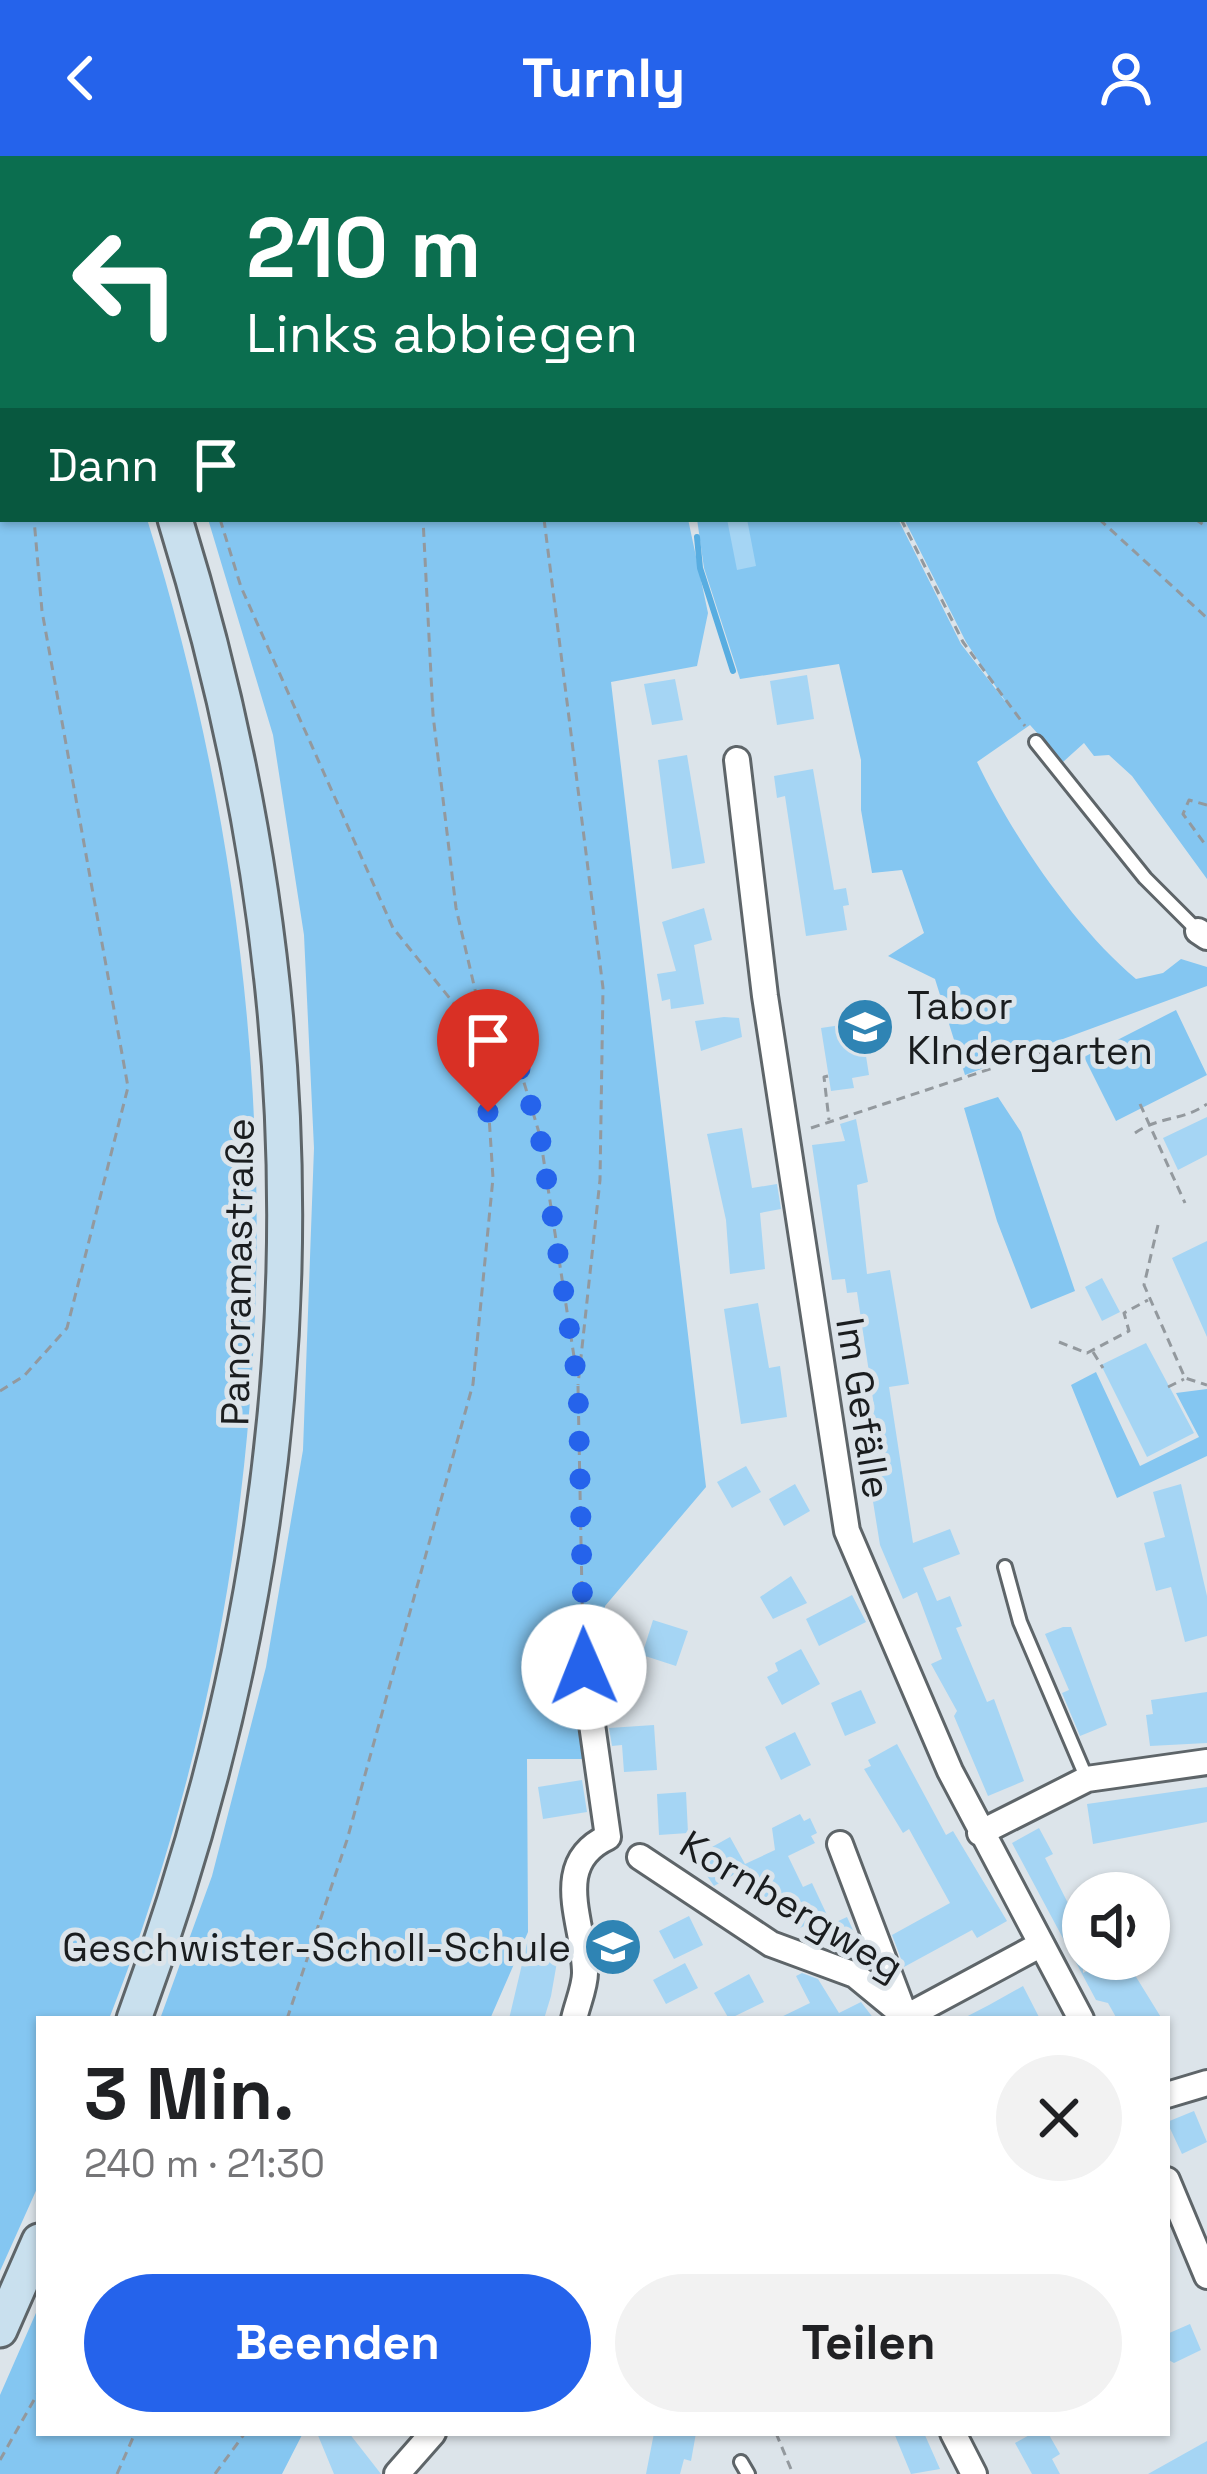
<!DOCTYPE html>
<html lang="de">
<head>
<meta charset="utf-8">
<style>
	:root { --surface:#fff; --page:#f2f2f2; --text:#202124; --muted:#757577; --accent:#2563eb }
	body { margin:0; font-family:"Space Grotesk",sans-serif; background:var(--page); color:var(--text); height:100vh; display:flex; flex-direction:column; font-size:45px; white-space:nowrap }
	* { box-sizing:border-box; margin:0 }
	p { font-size:39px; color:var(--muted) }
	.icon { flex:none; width:66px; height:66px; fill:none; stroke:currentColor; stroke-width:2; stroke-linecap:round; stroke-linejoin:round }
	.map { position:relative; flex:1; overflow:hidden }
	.sheet { position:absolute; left:36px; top:1860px; width:1134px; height:420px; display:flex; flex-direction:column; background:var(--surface); border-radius:0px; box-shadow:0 3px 9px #0004 }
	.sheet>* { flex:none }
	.banner { position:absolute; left:0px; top:0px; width:1209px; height:366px; box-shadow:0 3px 9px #0004; background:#0b6e4f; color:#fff; overflow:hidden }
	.controls { position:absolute; left:1062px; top:1716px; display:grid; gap:24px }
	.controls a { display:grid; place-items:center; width:108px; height:108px; border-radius:50%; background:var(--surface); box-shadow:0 3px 9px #0004; font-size:60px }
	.pin { position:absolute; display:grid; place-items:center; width:102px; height:102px; color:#fff; margin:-123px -51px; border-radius:50% 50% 50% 0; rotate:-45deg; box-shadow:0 0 12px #0007 }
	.pin .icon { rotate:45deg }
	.me { position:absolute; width:132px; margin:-66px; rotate:359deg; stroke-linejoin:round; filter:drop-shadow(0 0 9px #0008) }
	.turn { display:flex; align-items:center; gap:42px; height:252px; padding:0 48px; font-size:54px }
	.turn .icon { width:156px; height:156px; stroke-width:2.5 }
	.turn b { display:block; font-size:84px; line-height:102px }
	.then { display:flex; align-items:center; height:114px; padding:0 48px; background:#0003; gap:24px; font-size:45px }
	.round { display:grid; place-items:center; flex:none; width:126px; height:126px; border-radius:63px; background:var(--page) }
	.head { display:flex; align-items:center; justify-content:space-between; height:204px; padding:0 48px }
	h1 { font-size:72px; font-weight:700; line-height:90px }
	.primary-button { display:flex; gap:24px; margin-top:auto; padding:24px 48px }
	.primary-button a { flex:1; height:138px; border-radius:72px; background:var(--accent); color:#fff; font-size:48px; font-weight:700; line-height:138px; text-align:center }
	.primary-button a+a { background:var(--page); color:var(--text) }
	header { display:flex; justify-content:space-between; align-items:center; height:156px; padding:0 48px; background:var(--accent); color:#fff; font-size:54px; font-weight:700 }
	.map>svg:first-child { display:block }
	.green { fill:#84c6f1 }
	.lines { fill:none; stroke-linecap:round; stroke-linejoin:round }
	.stream { stroke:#58ade1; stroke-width:6 }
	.building { fill:#a5d5f4 }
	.service-casing { stroke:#5e6569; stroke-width:18 }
	.minor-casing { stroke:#5e6569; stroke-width:30 }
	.secondary-casing { stroke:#5e6569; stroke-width:39 }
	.path { stroke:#93999e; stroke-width:3; stroke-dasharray:9 6; stroke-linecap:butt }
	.service { stroke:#fff; stroke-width:12 }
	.minor { stroke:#fff; stroke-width:24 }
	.secondary { stroke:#c9e0ee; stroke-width:33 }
	.route { stroke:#2563eb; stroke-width:21; stroke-dasharray:0 37.8 }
	.labels { text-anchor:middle; stroke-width:10; stroke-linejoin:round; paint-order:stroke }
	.poi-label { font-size:39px; fill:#1a1d1f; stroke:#dce4ea; text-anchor:start }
	.street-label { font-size:39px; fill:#1a1d1f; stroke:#dce4ea }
</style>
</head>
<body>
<header><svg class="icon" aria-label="back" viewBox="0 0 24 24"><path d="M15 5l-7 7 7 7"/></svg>Turnly<svg class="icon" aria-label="person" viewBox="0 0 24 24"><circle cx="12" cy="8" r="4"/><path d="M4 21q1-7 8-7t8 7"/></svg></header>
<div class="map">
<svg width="1207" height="2318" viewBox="0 0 1207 2318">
	<rect width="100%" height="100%" fill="#dce4ea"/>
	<!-- green -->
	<path class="green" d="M0,0l35,3h-32v360h144c153,491 151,1019 -38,1500h-70v165l-39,87z
		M111,0h1096v723l-75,-103 -23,-21 -15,1 -10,-13 -21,19 -33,-37 -53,37c35,73 97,165 159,217l27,-6 18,-14 26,8v19l-242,89 -30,-96 -47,-23 36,-23 -22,-63 -30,3 -11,-63v-50l-22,-96 -99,15 -36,-111 -7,-49h201l63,125 47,61 -42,-63 -62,-123h302v-360z
		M208,363h480l20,94 -11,53 -86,16 95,805 -101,119 -20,153h-58l1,173 -38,87h-330l52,-143 54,-209 37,-217 11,-302 -10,-213 -31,-200z
		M1176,854l31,65 -91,46 -32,-64z
		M998,941l23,35 54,159 -44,18 -34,-88 -33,-113z
		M1096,1216l44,94 59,-29 -23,-44 31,-4v67l-90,42 -46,-113z
		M39,2150v127h264l-21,41h-282v-79z"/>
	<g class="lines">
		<!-- stream -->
		<path class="stream" d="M642,0v3
			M697,381l3,31 33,103"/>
	</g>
	<!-- building -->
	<path class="building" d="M727,363h20l9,47 -19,4z
		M807,519l7,44 -37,6 -7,-44z
		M675,523l8,41 -31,5 -8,-41z
		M687,599l18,108 -33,6 -14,-109z
		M813,613l21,121 12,-2 3,17 -6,1 4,24 -41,6 -21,-140 -8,2 -3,-22z
		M704,752l8,32 -18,5 10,59 -33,5 -1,-10 -8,2 -5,-27 19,-3 -14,-49z
		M866,852l7,47 -7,1 3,19 -17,3 2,10 -23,3 -10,-63 20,-3 -2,-13z
		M724,861l15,1 3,19 -41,14 -6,-30z
		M1207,961v38l-29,15 -15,-32z
		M856,963l12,63 -11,3 10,89 23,-4 19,114 -20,3 24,156 37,-14 10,25 -37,14 14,33 13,-5 12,30 -6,2 31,74 7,-3 30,82 -36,15 -34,-80 3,-5 -26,-47 11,-5 -25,-67 -14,7 -23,-54 -22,-137 16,-2 -17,-114 -10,1 -2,-14 -13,1 -20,-135 33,-4 -5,-17z
		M742,972l10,60 25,-4 4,25 -21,4 5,56 -35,5 -4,-54 -19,-86z
		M1207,1085v96l-35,-79z
		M1102,1122l18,34 -18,9 -17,-34z
		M758,1147l11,65 11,-2 7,51 -46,7 -17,-115z
		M1146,1187l48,90 -47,24 -46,-92z
		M746,1310l15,26 -29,16 -15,-26z
		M795,1328l15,27 -26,15 -15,-27z
		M1181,1328l26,112v40l-22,6 -14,-55 -15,4 -12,-48 21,-6 -12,-45z
		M791,1420l16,27 -34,16 -13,-22z
		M852,1439l14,27 -47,24 -13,-27z
		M653,1464l35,11 -12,35 -34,-11z
		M1063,1471h8l36,98 -27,11 -18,-43 7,-3 -24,-56z
		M801,1493l19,35 -38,21 -15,-28 11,-6 -3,-8z
		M861,1534l15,33 -31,13 -14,-33z
		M1207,1536v51l-57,3 -4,-31 7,-1 -2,-14z
		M654,1569l3,45 -33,2 -2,-27 -10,1 -3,-18z
		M795,1576l16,33 -30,15 -16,-33z
		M897,1588l49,91 7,-4 54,90 -30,17 -5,-8 -68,37 -12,-32 58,-32 -41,-74 -6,4 -39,-64 7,-3 -3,-6z
		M582,1624l5,32 -44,7 -5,-32z
		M1207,1631v35l-114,22 -6,-40z
		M686,1636l2,41 -29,2 -2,-41z
		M800,1658l4,7 6,-3 7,15 -6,3 4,7 -27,13 15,31 9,-4 15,32 -29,14 -14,-30 -21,10 -19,-40 -30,17 -20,-29 36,-20 15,27 30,-14 -3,-22z
		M1039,1672l14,26 -8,4 30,59 8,-5v61l26,-14h16l37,60h-45l-9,-16 -12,-3 -84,-157z
		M689,1760l14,29 -29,14 -15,-28z
		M847,1761l15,33 -11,6 -22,-8 -6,-20z
		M528,1783l32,6 -9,51 -7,23h-35z
		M685,1807l13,25 -32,16 -13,-24z
		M802,1817l16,6 21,34 22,-11 13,17h-97l33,-16 -14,-27z
		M749,1818l15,28 -35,17 -15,-26z
		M1023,1830l17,33h-78l27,-14z
		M1194,1955l13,31 -25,12 -15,-32z
		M1190,2168l11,26 -27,13 -7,-4v-25z
		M317,2277h32l32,41h-47z
		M654,2277h42l-5,28 -7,-2 -4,15h-34z
		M894,2277h30l16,36 -29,5z
		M1033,2277h15l12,21 -8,5 8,15h-28l-17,-31z
		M1207,2285v33h-59z"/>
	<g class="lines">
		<!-- service casing -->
		<g class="service-casing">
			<path id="service" d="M1036,586l109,136 53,53
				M1005,1411l15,55 67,157
				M741,2306l7,12"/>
		</g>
		<!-- minor casing -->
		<g class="minor-casing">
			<path id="minor" d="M737,604l28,236 82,535 103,240 131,248
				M1198,775l9,6
				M980,1677l107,-54 120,-17
				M840,1688l65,172
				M640,1701l131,87 84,31 51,42
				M906,1861l132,-71
				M574,1863c3,-14 11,-32 11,-46 0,-49 -36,-109 23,-136l-24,-169
				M1167,1939l40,-12
				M1167,2024l40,96
				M953,2277l21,41
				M397,2318l36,-41"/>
		</g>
		<!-- secondary casing -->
		<g class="secondary-casing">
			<path id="secondary" d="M63,0l1,3
				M134,1863c186,-505 200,-985 41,-1500
				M0,2174l39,-89"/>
		</g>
		<!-- path -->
		<path class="path" d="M106,0l1,3
			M408,0l1,3
			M564,0v3
			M803,0l1,3
			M836,0l1,3
			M899,0l2,3
			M1041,0l3,3
			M0,120l3,10
			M1206,239l1,3
			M220,363l21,68 152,341 67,83 23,61
			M544,363l59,469 -3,192 -22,205
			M901,363l62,123 62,84
			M1099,363l108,99
			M1195,363l12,8
			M1207,649l-18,-5 -6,14 24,33
			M485,869l26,14 29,97 37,240
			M828,920l-4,1 5,43
			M1140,948l45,99
			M811,972l258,-85
			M1135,977c24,-17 48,-12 72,-29
			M1158,1069l-14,60 41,93 22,7
			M1059,1186l28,11 42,-22 -5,-18 24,-13
			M1093,1196l10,16
			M578,1230l5,260
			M1168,1231l16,-8
			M0,1235l24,-15 43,-48 61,-241 -86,-476 -8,-92
			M287,1863l60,-179 126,-456 20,-206 -10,-154 -27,-116 -23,-193 -10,-196
			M776,2277l17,41
			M0,2304l39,-69
			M117,2318l18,-41
			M215,2318l30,-41"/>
		<!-- service -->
		<use href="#service" class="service"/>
		<!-- minor -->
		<use href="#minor" class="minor"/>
		<!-- secondary -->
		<use href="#secondary" class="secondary"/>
	</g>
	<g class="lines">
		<!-- route -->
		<path class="route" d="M488,956l-5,-88 28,15 29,97 38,249 6,282"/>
	</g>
	<!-- icons -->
	<defs>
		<g id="school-disc" transform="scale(3)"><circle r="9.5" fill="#2f84b4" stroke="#dce4ea"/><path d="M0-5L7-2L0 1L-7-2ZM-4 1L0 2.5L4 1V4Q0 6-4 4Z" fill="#fff"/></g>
	</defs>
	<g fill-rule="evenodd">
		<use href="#school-disc" x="865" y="871"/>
		<use href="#school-disc" x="613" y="1791"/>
	</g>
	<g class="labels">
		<!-- poi labels -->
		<g class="poi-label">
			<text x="907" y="863">Tabor<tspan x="907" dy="45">KIndergarten</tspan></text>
			<text x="571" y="1805" text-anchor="end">Geschwister-Scholl-Schule</text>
		</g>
		<!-- street labels -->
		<g class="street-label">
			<text transform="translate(237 1116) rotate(-89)" y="14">Panoramastraße</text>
			<text transform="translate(864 1252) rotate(81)" y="14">Im Gefälle</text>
			<text transform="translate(792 1749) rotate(31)" y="14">Kornbergweg</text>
		</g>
	</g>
</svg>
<div class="controls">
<a><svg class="icon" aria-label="sound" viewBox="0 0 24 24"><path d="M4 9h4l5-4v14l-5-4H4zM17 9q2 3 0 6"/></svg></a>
</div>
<div class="pin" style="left:488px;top:956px;background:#d93025"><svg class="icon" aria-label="arrive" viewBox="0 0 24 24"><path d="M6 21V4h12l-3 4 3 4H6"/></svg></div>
<svg class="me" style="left:584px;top:1511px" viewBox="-20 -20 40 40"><circle r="19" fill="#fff"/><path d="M0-13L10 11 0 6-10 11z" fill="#2563eb"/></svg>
<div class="banner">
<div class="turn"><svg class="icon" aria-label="left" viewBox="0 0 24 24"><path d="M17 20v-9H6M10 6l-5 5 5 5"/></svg><div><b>210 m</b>Links abbiegen</div></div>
<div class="then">Dann<svg class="icon" aria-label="arrive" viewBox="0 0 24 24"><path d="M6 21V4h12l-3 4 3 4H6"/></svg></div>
</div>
<section class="sheet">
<div class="head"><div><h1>3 Min.</h1><p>240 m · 21:30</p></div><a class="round"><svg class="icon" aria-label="close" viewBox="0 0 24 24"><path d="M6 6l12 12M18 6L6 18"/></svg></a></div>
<div class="primary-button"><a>Beenden</a><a>Teilen</a></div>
</section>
</div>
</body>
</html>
